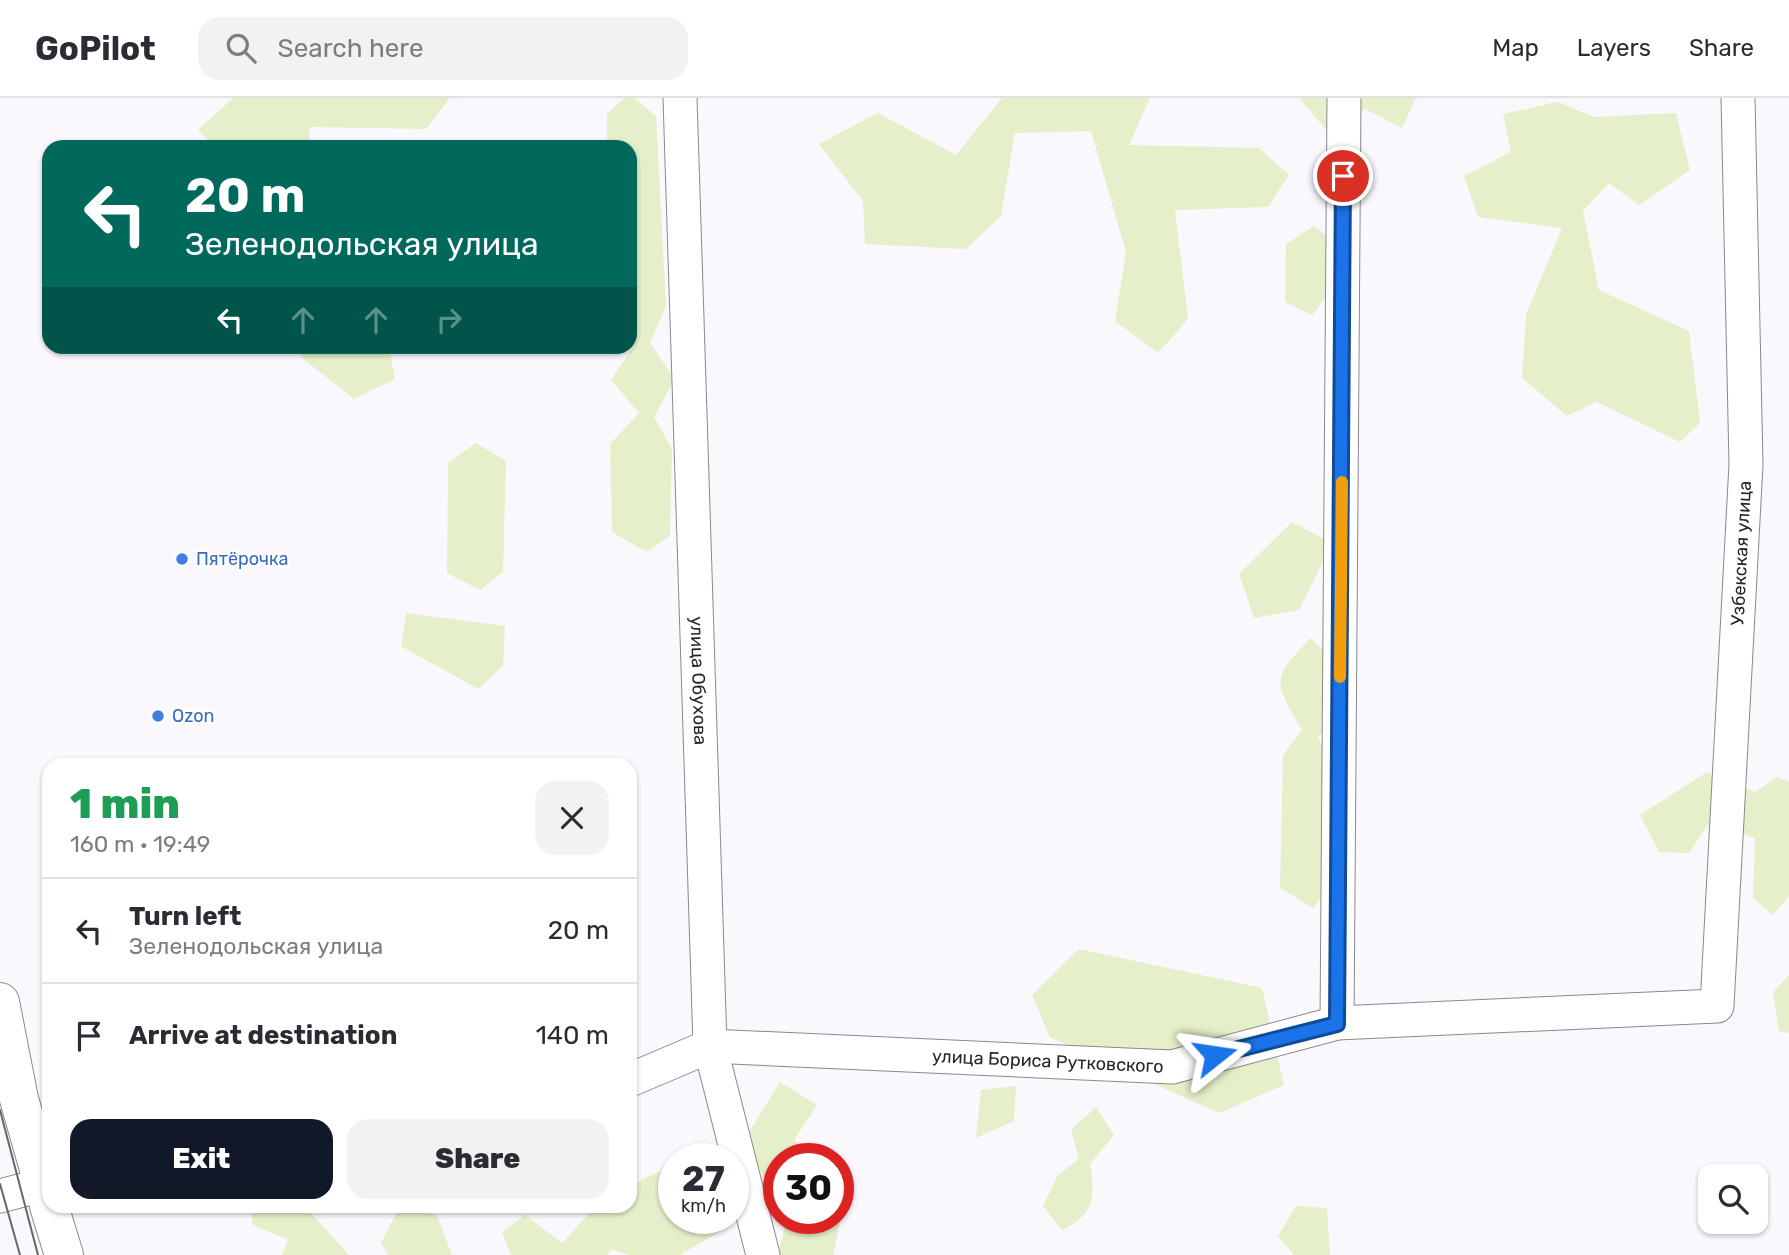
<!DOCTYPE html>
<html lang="en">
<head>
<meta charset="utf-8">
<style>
	:root { --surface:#fff; --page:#f2f2f3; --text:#2b2b33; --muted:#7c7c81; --line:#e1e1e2; --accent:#111827 }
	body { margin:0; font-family:Rubik,sans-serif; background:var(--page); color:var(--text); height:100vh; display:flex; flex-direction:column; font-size:26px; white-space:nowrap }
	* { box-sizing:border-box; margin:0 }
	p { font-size:23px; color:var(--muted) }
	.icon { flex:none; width:38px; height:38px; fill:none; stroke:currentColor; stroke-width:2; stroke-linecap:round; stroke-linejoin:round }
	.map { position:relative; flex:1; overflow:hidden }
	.side { position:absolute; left:42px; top:660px; width:595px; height:455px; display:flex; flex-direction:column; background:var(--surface); border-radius:21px; box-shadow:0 2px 5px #0004 }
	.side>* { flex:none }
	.banner { position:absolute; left:42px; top:42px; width:595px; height:214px; border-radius:21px; box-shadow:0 2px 5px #0004; background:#00695c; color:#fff; overflow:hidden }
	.buttons { position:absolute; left:1698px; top:1066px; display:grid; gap:14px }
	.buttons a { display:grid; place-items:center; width:70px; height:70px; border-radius:14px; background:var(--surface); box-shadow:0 2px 5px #0004; font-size:35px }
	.speed { position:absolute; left:658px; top:1045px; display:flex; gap:14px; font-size:35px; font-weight:700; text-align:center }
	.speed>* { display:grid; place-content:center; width:91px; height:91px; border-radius:50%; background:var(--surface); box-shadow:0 2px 5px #0004; line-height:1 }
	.speed small { font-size:18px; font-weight:400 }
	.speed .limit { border:10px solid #d22; background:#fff; color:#111 }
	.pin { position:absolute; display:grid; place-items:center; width:60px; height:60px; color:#fff; margin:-30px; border:4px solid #fff; border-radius:50%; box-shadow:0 2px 7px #0007 }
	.me { position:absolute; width:77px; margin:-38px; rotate:75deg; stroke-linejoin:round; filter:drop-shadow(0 0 5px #0008) }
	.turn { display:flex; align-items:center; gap:24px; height:147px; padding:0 28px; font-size:32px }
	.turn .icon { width:91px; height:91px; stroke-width:2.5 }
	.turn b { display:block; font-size:49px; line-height:60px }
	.lanes { display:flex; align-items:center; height:66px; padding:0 28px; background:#0003; justify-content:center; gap:35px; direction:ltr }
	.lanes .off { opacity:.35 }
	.round { display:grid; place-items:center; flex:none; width:74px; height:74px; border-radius:21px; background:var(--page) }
	.overview { display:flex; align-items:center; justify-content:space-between; height:119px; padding:0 28px }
	h1 { font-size:42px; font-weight:800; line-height:52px; color:#1e9e55 }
	.button { display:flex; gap:14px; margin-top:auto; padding:14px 28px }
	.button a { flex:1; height:80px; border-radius:21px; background:var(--accent); color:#fff; font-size:28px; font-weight:800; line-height:80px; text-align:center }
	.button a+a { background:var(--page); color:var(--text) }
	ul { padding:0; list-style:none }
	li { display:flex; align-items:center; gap:21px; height:105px; padding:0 28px; border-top:2px solid var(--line) }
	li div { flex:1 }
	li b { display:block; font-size:26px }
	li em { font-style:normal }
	header { display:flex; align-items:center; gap:42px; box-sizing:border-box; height:98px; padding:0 35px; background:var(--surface); border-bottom:2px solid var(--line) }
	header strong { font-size:33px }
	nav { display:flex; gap:38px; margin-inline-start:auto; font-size:24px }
	.search { width:490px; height:63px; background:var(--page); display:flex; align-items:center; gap:18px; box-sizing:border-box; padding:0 24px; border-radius:21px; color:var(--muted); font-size:26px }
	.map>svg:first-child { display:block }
	.green { fill:#e5efc9 }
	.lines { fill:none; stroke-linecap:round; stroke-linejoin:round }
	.street-casing { stroke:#8a888d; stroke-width:35 }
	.secondary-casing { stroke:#8a888d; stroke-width:40 }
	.street { stroke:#fff; stroke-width:33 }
	.secondary { stroke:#fff; stroke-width:38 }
	.tram { stroke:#676769; stroke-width:2 }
	.route-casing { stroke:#114b97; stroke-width:18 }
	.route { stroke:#1a73e8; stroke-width:12 }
	.slow { stroke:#f59e0b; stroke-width:12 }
	.shop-dot { fill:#3f7fe0; stroke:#fff; stroke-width:2.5 }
	.labels { text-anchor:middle; stroke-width:5; stroke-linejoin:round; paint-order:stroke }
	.street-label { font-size:18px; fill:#262627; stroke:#fff }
	.shop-label { font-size:18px; fill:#366cbe; stroke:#fff; text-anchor:start }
</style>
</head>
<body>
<header>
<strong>GoPilot</strong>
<div class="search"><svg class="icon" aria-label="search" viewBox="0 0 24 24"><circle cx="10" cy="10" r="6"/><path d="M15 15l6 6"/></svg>Search here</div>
<nav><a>Map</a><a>Layers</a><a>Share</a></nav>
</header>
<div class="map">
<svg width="1789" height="1157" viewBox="0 0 1789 1157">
	<rect width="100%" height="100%" fill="#faf8fd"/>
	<!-- green -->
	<path class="green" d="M233,0h217l-24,31 -116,-2 -1,20h-94l-17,-17z
		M624,0h10l22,18 10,190 -16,37 25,36 -21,38 18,32 -2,87 -23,16 -35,-20 -2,-88 29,-31 -28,-33 24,-36 -5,-7v-190h-23v-33z
		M1002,0h148l-21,47 130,3 30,27 -21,32 -93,3 13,109 -30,34 -43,-32 11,-69 -35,-121 -76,2 -14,83 -35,33 -101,-5 -2,-43 -44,-57 59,-31 78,42z
		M1299,0h117l-14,30 -37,-19 -35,25z
		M1558,4l36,15 82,-4 14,57 -51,35 -30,-22 -26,28 16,79 90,41 11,92 -20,19 -83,-40 -30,14 -45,-38 4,-63 36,-87 -84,-11 -14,-41 47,-24 -8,-38z
		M1314,128l24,19 -2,39 -24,31 -27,-13 1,-58z
		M303,249h86l6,32 -41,20 -53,-42z
		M476,345l30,18 -3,111 -23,18 -33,-17 1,-110z
		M1292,424l40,21 -33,67 -45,8 -15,-44z
		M406,515l99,13 -2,40 -25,23 -77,-43z
		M1310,540l31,28 1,38 -24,34 18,33 -6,115 -17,22 -33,-20 3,-133 19,-25c-28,-50 -32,-48 8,-92z
		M1707,674l48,20 22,-15 12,5v114l-16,19 -20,-17 2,-60 -45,-16 -21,31 -30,-1 -19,-37z
		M1079,851l183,39 22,97 -65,28 -169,-76 -18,-42z
		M1789,877v58l-10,-2 -6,-39z
		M780,984l37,23 -23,35 18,18h-33v42l-37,-57z
		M1016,988l-2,35 -38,17 5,-48z
		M1096,1009l18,28 -24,29c6,32 4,51 -28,66l-19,-24 15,-31 21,-16 -8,-29z
		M674,1066v54h53l2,8 -49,29h-51l-18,-6 -4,6h-96l-9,-23 23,-17 37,28 34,-37h34v-20z
		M838,1088l8,8 -13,61h-55l9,-37h51z
		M250,1108h63l-2,7 38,42h-67l6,-15 -35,-15z
		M400,1108l37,9 15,40h-64l-7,-12z
		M1296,1108l31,2 3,47h-36l-16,-19z"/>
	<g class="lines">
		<!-- street casing -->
		<g class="street-casing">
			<g id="street">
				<path id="s1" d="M680,0l30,948 53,209"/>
				<path d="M1337,925l7,-925"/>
				<path id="s2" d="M630,982l80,-34 462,21 165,-44 380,-17 29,-542 -8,-366"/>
				<path d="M0,1098l49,-13"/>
			</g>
		</g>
		<!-- secondary casing -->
		<g class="secondary-casing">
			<path id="secondary" d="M0,904l19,97 30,105
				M49,1108l15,49"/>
		</g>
		<!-- street -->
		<use href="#street" class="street"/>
		<!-- secondary -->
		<use href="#secondary" class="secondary"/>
		<!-- tram -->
		<path class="tram" d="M0,1012l38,145
			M0,1086l20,71"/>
	</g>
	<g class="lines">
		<!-- route casing -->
		<g class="route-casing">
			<path id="route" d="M1215,957l122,-31 6,-848"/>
		</g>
		<!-- route -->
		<use href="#route" class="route"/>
		<!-- slow -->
		<path class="slow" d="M1340,579l2,-195"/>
	</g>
	<!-- markers -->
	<g class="shop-dot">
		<circle cx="182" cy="461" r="7"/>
		<circle cx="158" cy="618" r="7"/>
	</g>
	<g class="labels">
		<!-- street labels -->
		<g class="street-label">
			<text dy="6" stroke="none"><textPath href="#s2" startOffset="1554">Узбекская улица</textPath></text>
			<text dy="6" stroke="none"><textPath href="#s1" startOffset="583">улица Обухова</textPath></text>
			<text dy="6" stroke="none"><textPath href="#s2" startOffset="425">улица Бориса Рутковского</textPath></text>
		</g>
		<!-- shop labels -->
		<g class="shop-label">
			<text x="196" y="467">Пятёрочка</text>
			<text x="172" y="624">Ozon</text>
		</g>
	</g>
</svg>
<div class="buttons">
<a><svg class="icon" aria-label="search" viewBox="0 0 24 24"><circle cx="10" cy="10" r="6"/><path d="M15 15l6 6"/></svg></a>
</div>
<div class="speed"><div>27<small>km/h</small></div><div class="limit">30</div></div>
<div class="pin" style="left:1343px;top:78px;background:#d93025"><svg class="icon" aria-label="arrive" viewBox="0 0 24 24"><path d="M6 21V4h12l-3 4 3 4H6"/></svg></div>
<svg class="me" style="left:1215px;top:957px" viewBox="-20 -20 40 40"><path d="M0-17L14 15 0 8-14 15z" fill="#1a73e8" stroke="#fff" stroke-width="4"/></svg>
<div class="banner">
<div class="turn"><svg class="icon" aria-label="left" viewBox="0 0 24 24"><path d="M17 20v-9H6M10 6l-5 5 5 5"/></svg><div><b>20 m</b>Зеленодольская улица</div></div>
<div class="lanes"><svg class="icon" aria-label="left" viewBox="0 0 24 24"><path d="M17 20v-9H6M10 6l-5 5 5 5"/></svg><svg class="icon off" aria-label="ahead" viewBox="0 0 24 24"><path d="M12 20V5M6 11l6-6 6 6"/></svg><svg class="icon off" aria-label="ahead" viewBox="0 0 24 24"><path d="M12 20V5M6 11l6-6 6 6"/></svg><svg class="icon off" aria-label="right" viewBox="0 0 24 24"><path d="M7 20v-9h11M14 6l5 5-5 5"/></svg></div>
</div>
<section class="side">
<div class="overview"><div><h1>1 min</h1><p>160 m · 19:49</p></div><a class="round"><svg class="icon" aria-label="close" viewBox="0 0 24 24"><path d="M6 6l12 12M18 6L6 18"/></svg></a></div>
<ul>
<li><svg class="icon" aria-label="left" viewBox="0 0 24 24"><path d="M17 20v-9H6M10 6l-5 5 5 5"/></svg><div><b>Turn left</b><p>Зеленодольская улица</p></div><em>20 m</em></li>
<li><svg class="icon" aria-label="arrive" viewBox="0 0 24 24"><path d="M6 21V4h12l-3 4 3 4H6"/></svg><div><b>Arrive at destination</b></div><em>140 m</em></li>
</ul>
<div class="button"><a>Exit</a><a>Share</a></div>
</section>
</div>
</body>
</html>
